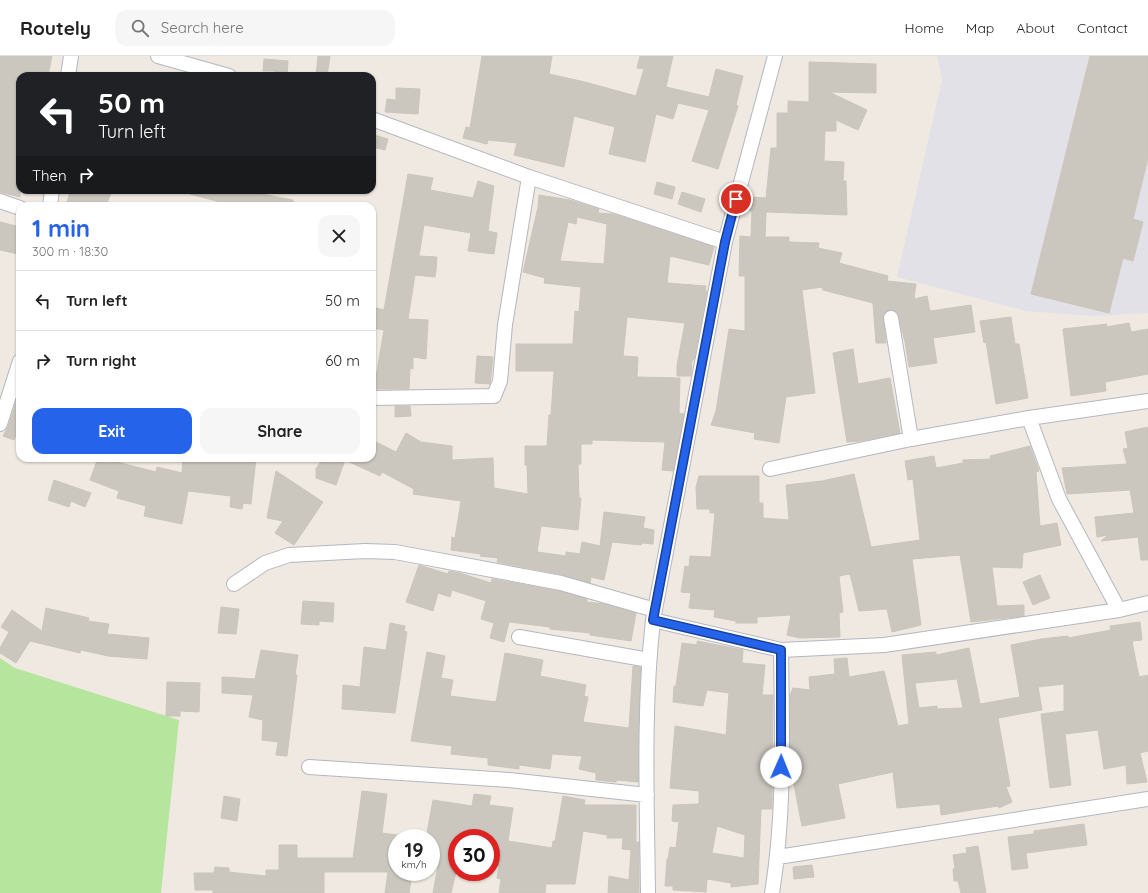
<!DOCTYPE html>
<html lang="en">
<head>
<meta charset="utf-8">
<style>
	:root { --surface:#fff; --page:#f6f6f6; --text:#222; --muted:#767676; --line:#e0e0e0; --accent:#2563eb }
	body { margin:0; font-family:Quicksand,sans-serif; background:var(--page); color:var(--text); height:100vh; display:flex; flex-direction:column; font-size:15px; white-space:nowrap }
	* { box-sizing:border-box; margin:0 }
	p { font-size:13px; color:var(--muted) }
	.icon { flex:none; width:22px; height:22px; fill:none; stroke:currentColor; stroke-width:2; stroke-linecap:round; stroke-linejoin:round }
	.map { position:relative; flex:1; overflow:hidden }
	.panel { position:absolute; left:16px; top:146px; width:360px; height:260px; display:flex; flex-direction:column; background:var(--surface); border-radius:12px; box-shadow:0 1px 3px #0004 }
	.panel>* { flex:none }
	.guide { position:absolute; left:16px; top:16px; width:360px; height:122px; border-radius:12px; box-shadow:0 1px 3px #0004; background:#202124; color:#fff; overflow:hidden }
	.speed { position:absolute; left:388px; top:773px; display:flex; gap:8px; font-size:20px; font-weight:700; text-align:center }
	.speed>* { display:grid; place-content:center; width:52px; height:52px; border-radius:50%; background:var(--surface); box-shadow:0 1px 3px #0004; line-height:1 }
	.speed small { font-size:10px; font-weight:400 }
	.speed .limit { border:6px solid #d22; background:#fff; color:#111 }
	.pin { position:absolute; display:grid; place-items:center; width:34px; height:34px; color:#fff; margin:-17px; border:2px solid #fff; border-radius:50%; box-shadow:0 1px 4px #0007 }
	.me { position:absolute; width:44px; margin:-22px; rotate:1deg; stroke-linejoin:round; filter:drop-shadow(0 0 3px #0008) }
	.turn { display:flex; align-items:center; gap:14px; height:84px; padding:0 16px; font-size:18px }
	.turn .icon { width:52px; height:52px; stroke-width:2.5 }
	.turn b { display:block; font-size:28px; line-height:34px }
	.then { display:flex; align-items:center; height:38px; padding:0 16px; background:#0003; gap:8px; font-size:15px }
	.round { display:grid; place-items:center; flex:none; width:42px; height:42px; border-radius:12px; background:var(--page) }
	.summary { display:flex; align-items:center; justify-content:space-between; height:68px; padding:0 16px }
	h1 { font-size:24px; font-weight:700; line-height:30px; color:var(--accent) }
	.primary-button { display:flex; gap:8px; margin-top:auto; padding:8px 16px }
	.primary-button a { flex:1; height:46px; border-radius:12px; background:var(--accent); color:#fff; font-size:16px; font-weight:700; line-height:46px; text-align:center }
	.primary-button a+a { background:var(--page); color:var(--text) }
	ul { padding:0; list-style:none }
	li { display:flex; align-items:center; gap:12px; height:60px; padding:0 16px; border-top:1px solid var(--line) }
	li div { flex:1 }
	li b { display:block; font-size:15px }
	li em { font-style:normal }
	header { display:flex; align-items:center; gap:24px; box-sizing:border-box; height:56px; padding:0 20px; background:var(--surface); border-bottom:1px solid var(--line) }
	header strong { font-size:19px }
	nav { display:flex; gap:22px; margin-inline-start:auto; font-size:14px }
	.search { width:280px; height:36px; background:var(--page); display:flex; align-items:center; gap:10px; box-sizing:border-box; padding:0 14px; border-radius:12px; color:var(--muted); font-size:15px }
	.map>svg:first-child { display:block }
	.industrial { fill:#e3e1e8 }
	.green { fill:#b6e59e }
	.building { fill:#cbc7bf; stroke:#cbc5ba; fill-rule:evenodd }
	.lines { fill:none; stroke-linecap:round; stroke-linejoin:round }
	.street-casing { stroke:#b4b7c1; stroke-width:16 }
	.street { stroke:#fff; stroke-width:14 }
	.route-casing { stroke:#184099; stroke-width:10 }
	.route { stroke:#2563eb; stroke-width:7 }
</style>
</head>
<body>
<header>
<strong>Routely</strong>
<div class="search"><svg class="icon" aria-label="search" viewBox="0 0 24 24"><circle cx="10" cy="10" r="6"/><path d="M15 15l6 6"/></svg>Search here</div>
<nav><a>Home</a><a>Map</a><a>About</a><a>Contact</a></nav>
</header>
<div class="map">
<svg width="1148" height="837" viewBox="0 0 1148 837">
	<rect width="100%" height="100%" fill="#efe9e1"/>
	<!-- industrial -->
	<path class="industrial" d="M937,0h211v257l-55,3 -67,-5 -129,-34 45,-197z"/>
	<!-- green -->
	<path class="green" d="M0,602l15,10 164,52 -18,173h-161z"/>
	<!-- building -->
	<path class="building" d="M0,0h52l-4,20h-28v121l-20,-5z
		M318,0h12l-3,20h-11z
		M482,0h70l-3,18 36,8 51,14 8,-27 -7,-1 3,-12h33l-7,31 43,10 7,-28 27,7 -7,29 2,1 -20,63 -26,-8 17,-51 -31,-7 -5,16 -17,-5 -11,48 -36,-8 6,-27 -41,-11 -10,51 -50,-12 3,-12 -29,-3 -1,4 -24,-6 3,-11 4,1z
		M1090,0h58v102l-15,61 10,3 -10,39 -10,-3 -14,55 -78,-19z
		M264,3l24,2 -1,14 -12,-1v-3h-12z
		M809,6l67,2v29l-47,-1 38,18 -9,20 -22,-10v11h-11l-1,30 20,1 -1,19h3l1,34 -81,-3 -1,25h24v5l30,1 -1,5 24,5 -3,10 49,13 -1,5 29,3 -2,15 13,-3 3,15 41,-6 4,27 -42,6 4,25 -28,4 -4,-25 -8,-30 -7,-2 -7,5 3,28h-10l-3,-40 -50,-13 -1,-3 -20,3 13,103 -29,4 -7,46 -25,-4 1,-6 -44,-8 5,-14 13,-82 16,2v-55h-6l1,-40 11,1 1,-26h-2v-14l16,1 5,-50h6v-35h11v-12l21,1z
		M396,32l24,1 -2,25 -33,-2 2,-13 9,1z
		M374,79l14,4 -3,11 -13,-3z
		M408,118l25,4 -3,12 43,8 5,-17 16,5 -6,45 9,2 -3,21 -26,-3 3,-18 -47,-8 -5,31 18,1 -1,13 -1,7 -20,-2 -7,44 20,1 -2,39 -13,-2v12l-3,-1 -1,21h-35l10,-59 -12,-2v-21l12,3z
		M657,126l18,5 -3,12 -18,-5z
		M73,134h39l-6,16h-40l4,-14 2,1z
		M190,134h51l52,10v6h-58l-45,-12z
		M682,136l23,7 -4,13 -23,-8z
		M539,139l31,5 29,9 -1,4 16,1 100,33 -5,18 -39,-9 -3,27 39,3 -1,4 2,1 -13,69h-2l-1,16h-14v-11l8,-42 -58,-6 -4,39 15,1 -1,20 43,1 -1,35 5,1 -11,57 -11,-1 3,-28 -73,-2v4h-11v20h-3l1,34h2l-3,32 -37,-4 -4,26 29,4v-4l14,2 2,-12 18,4 4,-34 41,5 -2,11 11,2 -1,14 -11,-1 -1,2 -29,-3 -8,38 -13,-3 -1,6 -27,-8 -66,-13 1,-4 -18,-2 1,-2 -30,-4 1,-13 3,1 6,-37 -48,-7 1,-5 -32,-17 -2,4 -35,-16 -9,25 -20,-7v-9l7,-11h49v-18l24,12 10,-19 15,9 31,4v14l41,-2 1,30 34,6 -1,-29h-2v-19h22l2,-31h2l3,-44h-38v-27h57l2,-33 4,1 2,-25 -37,-4 1,-5 -22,-6 15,-65zM577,161l30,7 -3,40 -44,-3 8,-39 8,2z
		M0,166l20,5 -2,27 -18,-4z
		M1011,261l4,27h4l9,54 -32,6 -10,-62 -2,1 -4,-22z
		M1129,267l2,9 17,-3v45l-43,8 1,9 -35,5 -8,-67 44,-5 -1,3z
		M853,293l5,35 32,-6 10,55 -40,8 -13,1 -14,-89z
		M477,300l16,1 -3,27 -15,-1z
		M19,338h1v31l-6,15 -11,-4 5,-9z
		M395,350h15l1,10 -16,1z
		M1148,371v133h-7l-3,-23 -37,4 7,-6 -11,2 -2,-20 39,-4 -4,-23 -63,4 -5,-26 65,-4 -4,-15 5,-1 -3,-16z
		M1030,390l9,25 -3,1 4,54 17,-3 4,22 -38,8 -1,15 -30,-1 5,39 27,-1v11l-53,6 -11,-67 -48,4 9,66 -29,7 -5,-23 -28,2 -9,-37 -11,2 4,36 -4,1 1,24 -41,1 -12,-3 4,-20 -34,2v6h-21v-2l-22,-4 1,-7 -26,-2 2,-15 -10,-1 4,-26 4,1 1,-11 21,1 4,-44h-5v-4h-13l-1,-22 3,-11h60v27h4v15l26,2 -3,-35 36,-4 32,-7 17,73 49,-7 -7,-61 -5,1 -3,-19 29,-5 2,12 27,-5v-3l28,-1 -1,-3z
		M98,402h20l-1,4 39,10 1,-5 25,6 1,-15h73l-5,46 -8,-1 -1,6 -12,-2 1,-11 -43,-5 -6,33 -38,-8 2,-10 -29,-8 2,-7 -29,-11z
		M276,415l47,31 -29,43 -19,-12 8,-12 -16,-3z
		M54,424l37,13 -6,14 -14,-6 -2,6 -21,-7z
		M419,509l29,9 1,-3 11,2 31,10 1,-4 67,12 28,8v3l17,2 32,9 -5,28 -41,-6v-2l-40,-4v-2l-41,-5 -5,20 -14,-4 4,-15 -13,-4 5,-18 -34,-11 -2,7 -12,-4 -5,18 -27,-9z
		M1040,519l10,23 -17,7 -10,-23z
		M303,545l31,2 -1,19 -14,-1v4l-18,-1z
		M221,551l18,2 -3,25 -18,-1z
		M46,552l43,10 -1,3 21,3 -2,10 42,4 -2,21 -39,-3 -27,-6 -1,3 -50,-12 -14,22 -16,-10v-5l9,-16 -8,-5 11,-17 30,21z
		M1140,566l2,18 -10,1 7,36 9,-2v76l-8,2 7,29 -20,2 -1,-19 -22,4 -6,-39 -33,4 6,51 -21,3 -9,-74 23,-3v-27l-26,3 4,23 -44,8 12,68 -4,1 6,15 -13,6v-2l-21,3 -37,6 -1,-11 -43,4 -4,-36 -55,12 7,34 -43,8 -12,-62v-69l3,-7 17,2 -1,-13 26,-3 -1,-15 13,-1 2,19 35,-6 14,55 11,-2 -7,-69 34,-3v3l33,-7 11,56 40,-7 -9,-52 30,-6 27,-3v2l43,-8 -1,-4zM957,623l6,29 -26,1v-3l-18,2 -4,-25z
		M390,567l15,3 -1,5 3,1 -12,81 -53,-4 1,-24 17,2 4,-40 22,3z
		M697,585l46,9 -1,13 23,2 -3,30h11l-1,114h-11l-3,75 -27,3v-4l-24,-4 -1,13 -33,-2v-4h-8l2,-27h1l2,-12 6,1 3,-26 -7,-1 1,-16 26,-1v-13l-29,-3 5,-62 51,9 3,-42 -22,-3 -4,16 -30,-4 1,-16h2l6,-43 15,2zM717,770l28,9 -1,23 -32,-5z
		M261,594l37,5 -3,20h2l-10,81 -11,-1 2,-13 -16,-2 1,-20 -14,-3 4,-22 -31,-2v-16l33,2z
		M427,596l18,4 -4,22 12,2 -3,16 46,6 9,-49 38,7 -3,16 46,9 -2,11 4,1 -5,25 46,6 4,-62 8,1 -3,115 -21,-2 -1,2 -20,-2v-7l-17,-4 3,-13 -30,-2 -2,15 -31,-4v4l-31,-4v-7l-37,-4 1,-8 -41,-5z
		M167,626l33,1 -1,29 -19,-1v5h-14z
		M362,735l25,3 -5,39 15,2v37l15,1 -3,20h-24l3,-21h-64v21h-111v-3h-18l-1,-17h20l1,-6 14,1v4l37,4v-6h13v-25h18v13h56z
		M474,738l17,2 -2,9 24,3 -5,33 44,7 1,-7h2l8,-45 22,4 -1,5h52v37h3v51h-31l1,-17 20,4 2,-30 -9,-1 1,-11h-16v-3l-24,-4 -8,53h-29l-1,9h-46l2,-14 -4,-1 2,-12 -8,-1v-27h-34v30l-6,25h-18l5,-27 -7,-1v-27h-5l7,-38 39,6z
		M224,740l16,3 -3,22 -16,-3z
		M1084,768l3,21 -61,8 2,15 -16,2 -4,-33 26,-3v-3z
		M978,790l8,47h-25l-3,-12h-4l-1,-12 2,-1 -2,-13 14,-2 -1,-5z
		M812,809l2,12 -20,2 -1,-12z"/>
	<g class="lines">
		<!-- street casing -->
		<g class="street-casing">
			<path id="street" d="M158,0l71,20
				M68,20l3,-20
				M372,63l157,58 196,65
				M0,145l20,7
				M50,150l2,-16
				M891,262l20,121
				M372,342l122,-2 6,-15 5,-56 24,-148
				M1029,362l30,81 60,111
				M0,368l20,-63
				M770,413l141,-30 118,-21 119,-17
				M234,528l31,-21 24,-8 76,-4 30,1 166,31 94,27
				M653,564l128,30 103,-5 235,-35 29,-7
				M519,581l130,23
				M309,711l200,13 138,15
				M778,801l370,-58
				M648,837c-1,-91 -5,-182 5,-273l72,-378 50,-186
				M772,837c13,-80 10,-162 9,-243"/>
		</g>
		<!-- street -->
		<use href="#street" class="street"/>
	</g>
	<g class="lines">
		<!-- route casing -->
		<g class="route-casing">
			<path id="route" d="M736,143l-11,43 -72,378 128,30v117"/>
		</g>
		<!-- route -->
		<use href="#route" class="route"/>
	</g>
</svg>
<div class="speed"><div>19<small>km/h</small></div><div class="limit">30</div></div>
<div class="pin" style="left:736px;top:143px;background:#d93025"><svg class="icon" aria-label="arrive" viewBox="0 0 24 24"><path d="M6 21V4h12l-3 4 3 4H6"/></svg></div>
<svg class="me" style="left:781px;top:711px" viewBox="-20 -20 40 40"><circle r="19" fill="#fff"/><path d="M0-13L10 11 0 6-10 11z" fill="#2563eb"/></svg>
<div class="guide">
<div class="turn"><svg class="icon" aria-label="left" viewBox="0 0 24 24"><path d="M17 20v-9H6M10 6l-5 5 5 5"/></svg><div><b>50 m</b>Turn left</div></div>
<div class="then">Then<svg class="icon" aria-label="right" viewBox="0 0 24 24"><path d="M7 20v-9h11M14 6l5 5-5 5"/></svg></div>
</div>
<section class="panel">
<div class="summary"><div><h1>1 min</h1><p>300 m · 18:30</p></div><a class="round"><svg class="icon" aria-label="close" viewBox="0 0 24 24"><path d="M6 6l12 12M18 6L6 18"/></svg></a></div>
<ul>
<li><svg class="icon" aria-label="left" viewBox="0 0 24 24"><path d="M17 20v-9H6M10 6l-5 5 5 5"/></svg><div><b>Turn left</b></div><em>50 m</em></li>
<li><svg class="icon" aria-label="right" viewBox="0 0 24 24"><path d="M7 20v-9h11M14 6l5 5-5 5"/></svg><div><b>Turn right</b></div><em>60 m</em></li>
</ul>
<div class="primary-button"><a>Exit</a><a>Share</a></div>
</section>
</div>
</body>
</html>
